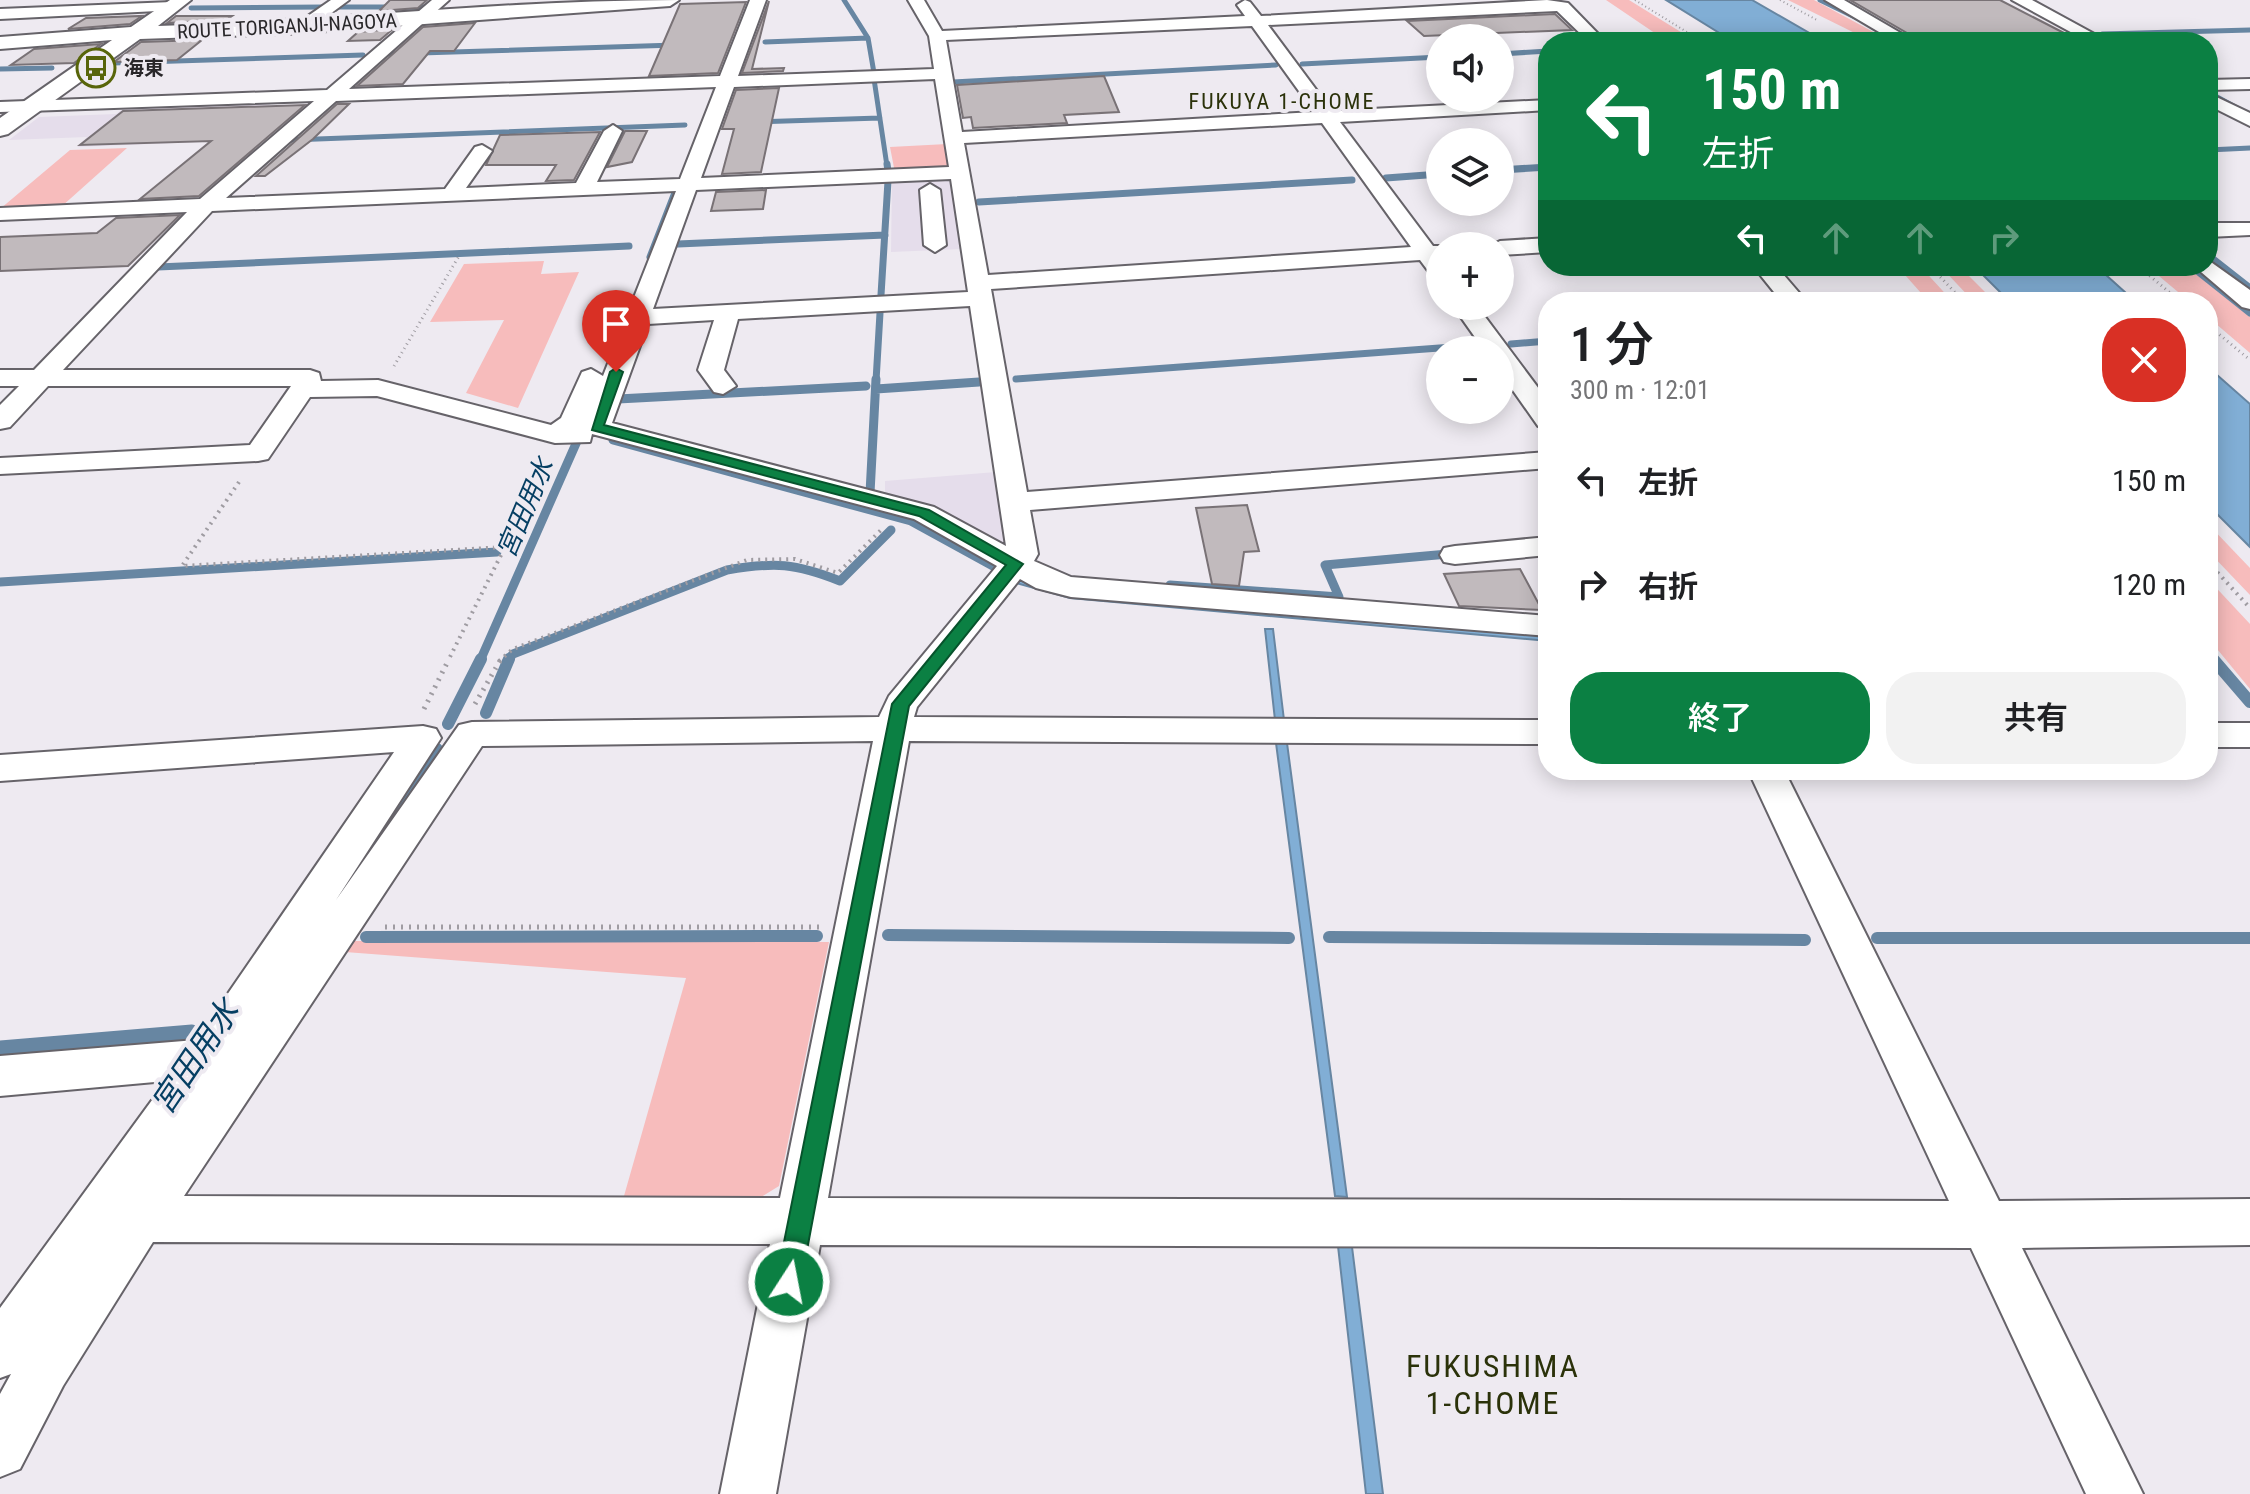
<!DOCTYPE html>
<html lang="ja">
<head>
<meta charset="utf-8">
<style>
	:root { --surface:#fff; --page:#f2f2f2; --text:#202124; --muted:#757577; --accent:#0b8043 }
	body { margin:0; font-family:"Roboto Condensed","Noto Sans JP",sans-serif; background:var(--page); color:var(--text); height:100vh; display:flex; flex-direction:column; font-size:30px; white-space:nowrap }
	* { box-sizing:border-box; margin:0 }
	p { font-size:26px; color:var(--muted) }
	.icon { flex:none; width:44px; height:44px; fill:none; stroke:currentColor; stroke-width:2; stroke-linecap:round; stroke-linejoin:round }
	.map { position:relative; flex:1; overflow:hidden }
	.details { position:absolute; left:1538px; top:292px; width:680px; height:488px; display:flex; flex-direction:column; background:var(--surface); border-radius:32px; box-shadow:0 4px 20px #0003 }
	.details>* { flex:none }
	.hud { position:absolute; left:1538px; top:32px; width:680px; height:244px; border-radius:32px; box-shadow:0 4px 20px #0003; background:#0b8043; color:#fff; overflow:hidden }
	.tools { position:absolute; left:1426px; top:24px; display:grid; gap:16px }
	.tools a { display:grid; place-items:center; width:88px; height:88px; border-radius:50%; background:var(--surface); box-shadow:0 4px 20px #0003; font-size:40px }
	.pin { position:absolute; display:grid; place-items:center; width:68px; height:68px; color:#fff; margin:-82px -34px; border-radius:50% 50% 50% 0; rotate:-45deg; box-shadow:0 0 8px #0007 }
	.pin .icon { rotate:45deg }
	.me { position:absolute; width:88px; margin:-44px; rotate:11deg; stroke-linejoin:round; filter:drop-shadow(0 0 6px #0008) }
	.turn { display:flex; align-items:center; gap:28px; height:168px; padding:0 32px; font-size:36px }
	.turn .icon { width:104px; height:104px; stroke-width:2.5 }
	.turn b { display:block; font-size:56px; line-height:68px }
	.lanes { display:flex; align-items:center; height:76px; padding:0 32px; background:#0003; justify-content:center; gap:40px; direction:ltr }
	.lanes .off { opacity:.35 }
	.round { display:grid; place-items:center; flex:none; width:84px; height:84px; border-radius:32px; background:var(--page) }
	.headline { display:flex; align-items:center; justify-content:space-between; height:136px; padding:0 32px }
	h1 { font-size:48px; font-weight:600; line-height:60px }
	.action { display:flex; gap:16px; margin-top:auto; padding:16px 32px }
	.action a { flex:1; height:92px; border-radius:32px; background:var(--accent); color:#fff; font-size:32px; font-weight:600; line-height:92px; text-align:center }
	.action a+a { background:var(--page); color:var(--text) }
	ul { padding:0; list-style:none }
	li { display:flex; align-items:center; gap:24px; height:104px; padding:0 32px }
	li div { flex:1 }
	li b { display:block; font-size:30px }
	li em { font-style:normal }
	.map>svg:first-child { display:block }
	.built { fill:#e5ddeb }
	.green { fill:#f7bcbc }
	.water { fill:#81aed5; stroke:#6786a2; stroke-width:2 }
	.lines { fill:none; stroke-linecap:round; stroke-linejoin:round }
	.stream-far4 { stroke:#6786a2; stroke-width:5 }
	.stream-far3 { stroke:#6786a2; stroke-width:7 }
	.stream-far2 { stroke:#6786a2; stroke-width:9 }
	.stream-far1 { stroke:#6786a2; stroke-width:12 }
	.stream { stroke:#6786a2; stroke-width:15 }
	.building { fill:#c1babd; stroke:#797276; stroke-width:2 }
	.minor-casing { stroke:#666369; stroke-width:4 }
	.major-casing { stroke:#666369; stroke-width:4 }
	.path-far3 { stroke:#9f9ca2; stroke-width:2; stroke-dasharray:1 3; stroke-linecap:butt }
	.path-far2 { stroke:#9f9ca2; stroke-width:3; stroke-dasharray:1 4; stroke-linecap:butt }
	.path-far1 { stroke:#9f9ca2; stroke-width:4; stroke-dasharray:2 5; stroke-linecap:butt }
	.path { stroke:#9f9ca2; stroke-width:5; stroke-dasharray:2 6; stroke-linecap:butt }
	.minor { fill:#fff; fill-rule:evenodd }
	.major { fill:#fff; fill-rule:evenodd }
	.route { fill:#0b8043; stroke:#07532c; stroke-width:2 }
	.labels { text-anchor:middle; stroke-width:8; stroke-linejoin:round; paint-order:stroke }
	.far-street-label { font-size:20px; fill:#29272a; stroke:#eeeaf1 }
	.far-poi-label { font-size:20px; font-weight:bold; fill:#29272a; stroke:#eeeaf1; text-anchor:start }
	.far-neighbourhood-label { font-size:22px; letter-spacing:2px; fill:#2b320a; stroke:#eeeaf1 }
	.water-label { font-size:26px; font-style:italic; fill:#063f63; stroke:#eeeaf1 }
	.near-water-label { font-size:32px; font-style:italic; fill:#063f63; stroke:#eeeaf1 }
	.near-neighbourhood-label { font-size:32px; letter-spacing:2px; fill:#2b320a; stroke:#eeeaf1 }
</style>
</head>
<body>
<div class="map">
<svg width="2250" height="1494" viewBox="0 0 2250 1494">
	<rect width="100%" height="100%" fill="#eeeaf1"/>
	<!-- built -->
	<path class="built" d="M277,99l-53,42 -147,6 10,-10 -78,3 30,-23 77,-3 12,-9z
		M892,179h61l9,70 -71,3z
		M996,472l13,76 -124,-51v-16z"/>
	<!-- green -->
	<path class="green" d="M1606,0h23l68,42h-29z
		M1788,0h26l78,42h-19z
		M947,144l3,24 -55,5 -5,-26z
		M127,148l-66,59 -61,2 70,-59z
		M544,261l-3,13 38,-2 -61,136 -52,-15 38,-73 -74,2 34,-58z
		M1897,266h23l33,36h-24z
		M1940,266h19l36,36h-21z
		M2147,266h39l64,51v36l-42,-36v-15h-18z
		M2208,524l42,44v27l-42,-44z
		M2208,579l42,45v65l-42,-51z
		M352,941l477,1 -50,244 -18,11 -137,-1 62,-218 -341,-26z"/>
	<!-- water -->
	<path class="water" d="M1666,0h86l73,42h-91z
		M1974,266h122l40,36h-126z
		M2208,367l42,37v143l-42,-42z
		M1021,577l527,56v8l-478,-43 -54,-15z
		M1265,629h8l11,91h-9z
		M1276,743h11l60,454 -12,-1z
		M1338,1246l14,1 31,247h-17z"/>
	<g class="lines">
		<!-- stream-far4 -->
		<path class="stream-far4" d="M844,0l24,38 6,35
			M1820,0l39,19
			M335,7h91l8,-7
			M191,8l133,-1
			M2102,34l148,-4
			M1918,40l159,-5
			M765,42l103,-4
			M388,54l288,-9
			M1500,54l48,-3
			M113,63l250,-8
			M1302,64l138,-7
			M0,69l52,-1
			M874,79l13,87
			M953,82l323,-17
			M2208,92l42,23
			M757,122l123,-4
			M291,140l394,-15
			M2208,150l42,-2"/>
		<!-- stream-far3 -->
		<path class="stream-far3" d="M887,164l1,7
			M1500,170l48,-3
			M1386,178l54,-4
			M979,202l373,-22
			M678,244l207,-9
			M2208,255l42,33
			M650,257l26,-67
			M2191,266l59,47
			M158,267l471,-21
			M881,295l7,-114
			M1511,344l37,-3
			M1016,379l437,-32
			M876,381l4,-68"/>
		<!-- stream-far2 -->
		<path class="stream-far2" d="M876,389l103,-7
			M618,399l248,-13
			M613,440l298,81 82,45
			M870,493l6,-114
			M0,582l497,-30
			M1170,585l169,12 -14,-32 123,-11
			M2208,653l7,8
			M480,661l98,-222
			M507,661l6,-7 214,-84c48,-8 68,-7 113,11l51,-51"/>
		<!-- stream-far1 -->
		<path class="stream-far1" d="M2213,659l37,43
			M486,713l23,-54
			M448,724l33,-65
			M343,890l94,-141
			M888,935l401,3
			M366,937l451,-1
			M1329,937l476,3
			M1877,938h373"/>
		<!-- stream -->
		<path class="stream" d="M0,1048l192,-16"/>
	</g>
	<!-- building -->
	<path class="building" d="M390,0h37l-9,8 -39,3z
		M1850,0h150l64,33 -150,4z
		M769,1l-17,68 32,-1 -1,3 -41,2z
		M746,2l-28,71 -69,3 31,-72z
		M1555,14l17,16 -148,6 -17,-15z
		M142,16l-12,8 -62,5 18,-11z
		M176,16h56l-6,4 -59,3z
		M475,23l-21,28h-24l-27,33 -46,2 66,-59z
		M393,29l-13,11 -32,1 10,-9z
		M202,40l-25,20 -63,2 27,-20z
		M101,44l-27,19 -63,2 23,-16z
		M1104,76l15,36 -55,3 3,8 -94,5 -2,-11 -8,1 -6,-33z
		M779,88l-18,84 -39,2 12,-45h-12l14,-39z
		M337,104h12l-36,35 -48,37h-9z
		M305,105l-106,91 -59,3 71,-58 -131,4 43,-34z
		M625,131h22l-15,31 -25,5z
		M600,132l-26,48 -28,1 10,-16h-70l14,-30z
		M766,190l-3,19 -52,2 5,-19z
		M180,215l-52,51 -128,5v-34l97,-4 19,-15z
		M1247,505l12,46 -15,1 -5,34 -27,-2 -16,-76z
		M1520,569l22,41 -83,-4 -15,-32z"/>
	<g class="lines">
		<!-- minor casing -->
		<g class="minor-casing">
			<path id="minor" d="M331,0h18l-42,31h-12v-6z
				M432,0h17l-100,89 371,-13 30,-76h16l-28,76 196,-7 -5,-33 -21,-36h16l18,31 303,-15 -8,-11 8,-5 5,2 11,14 286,-16 21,3 38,39h-17l-32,-31 -289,14 64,86 216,-11v10l-208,12 93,124h10l-3,27 -11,-1 -9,-12 -429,29 36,203 521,-40v16l-518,42 8,44 -4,7 37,16 477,39v20l-477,-39 -35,-9 -16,-9 -103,128 -3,10 634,3v24l-639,-3 -81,457 1121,3 -201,-431h36l215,431 251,-2v46l-228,3 121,246h-57l-115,-246 -1151,-3 -44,249h-56l50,-250 -617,-2 -90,144 -43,83 -20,8v-83l11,-20 -11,4v-70l166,-227 -166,15v-40l196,-16 198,-288 -394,29v-26l423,-29 13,3 5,9 -105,162 123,-175 13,-3 407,-5 10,-21 108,-130 -83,-47 -322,-85 -2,8 -35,1 -178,-47 -67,1 -42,62 -10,2 -258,13v-16l250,-13 41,-59h-243l-38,41 -10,2v-24l19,-19h-19v-16h34l153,-158 -187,8v-12l200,-9 114,-98 -314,11v-10l327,-12zM1252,26l62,86 -352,20 -16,-92zM935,79l14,88 -248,11 33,-91zM716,87l-36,92 -83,3 25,-51 -9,-6 -9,6 -28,52 -110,5 26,-37 -10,-6 -7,2 -30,42 -219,9 110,-97zM1322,123l89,124 -423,28 -24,-132zM951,179l17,113 -315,17 43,-119zM676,191l-73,185 -12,-7 -9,3 -21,46 -10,7 -173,-45 -57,1 -2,-8 -9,-3h-247l149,-159zM970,306l36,240 -72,-39 -322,-84 36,-99 66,-4 -16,50 16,22 9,2 13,-8 -12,-16 14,-51zM873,741l-93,457 -596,-2 298,-450z
				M1825,0h19l72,42h-20z
				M2012,0h20l77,42h-20z
				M172,2l5,2v6l-177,9v-10z
				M2250,79v10l-42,1v-10z
				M2208,93l42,20v13l-42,-21z
				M930,184l10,6 6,55 -11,7 -11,-7 -4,-55z
				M2208,223h42v12l-42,2z
				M1548,238v14l-48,3v-9h-10l10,-5z
				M2208,260l42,30v19l-8,-2 -48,-41h14z
				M1753,266h23l31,36h-25z
				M1453,306h24l71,95v27l-10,-2 -38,-54v-22h-16z
				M1548,537v18l-93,9 -11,-2 -4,-7 4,-7 11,-2z
				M2208,723h42v24h-42z"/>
		</g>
		<!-- major casing -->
		<g class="major-casing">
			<path id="major" d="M170,0h21l-33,26c174,-5 347,-26 521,-26l-9,6 -383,28 -147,5 -132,95 -8,2v-18l112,-78 -112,9v-12l131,-10z"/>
		</g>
		<!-- path-far3 -->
		<path class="path-far3" d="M1635,0l68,42
			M1780,0l37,20
			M1622,37h11l5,5"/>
		<!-- path-far2 -->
		<path class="path-far2" d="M1930,266l34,36
			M2138,266l43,36
			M2208,325l42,35
			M394,366l65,-110"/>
		<!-- path-far1 -->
		<path class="path-far1" d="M239,482l-57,84 323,-19 -57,114
			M2208,562l42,46
			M499,661l14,-12 234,-89 48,-1 43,14 44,-44"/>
		<!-- path -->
		<path class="path" d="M475,704l26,-45
			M424,709l25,-50
			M385,927h434"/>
		<!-- minor -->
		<use href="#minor" class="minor"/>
		<!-- major -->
		<use href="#major" class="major"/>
	</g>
	<!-- route -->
	<path class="route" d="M616,368l7,4 -19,53 325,85 94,54 -114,142 -108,576 -3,9 -9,3 -9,-3 -4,-9 116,-578 114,-139 -87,-49 -327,-86 18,-58z"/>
	<!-- icons -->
	<defs>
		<g id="bus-ring" transform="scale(2)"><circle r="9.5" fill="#eeeaf1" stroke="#58650a" stroke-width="1.5"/><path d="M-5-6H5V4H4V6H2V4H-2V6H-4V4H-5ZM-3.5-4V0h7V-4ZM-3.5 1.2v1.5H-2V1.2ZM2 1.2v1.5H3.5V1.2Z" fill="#58650a"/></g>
	</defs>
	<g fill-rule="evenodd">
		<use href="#bus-ring" x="96" y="68"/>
	</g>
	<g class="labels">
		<!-- far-street labels -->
		<g class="far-street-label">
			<text transform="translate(287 26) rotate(-3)" y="7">ROUTE TORIGANJI-NAGOYA</text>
		</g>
		<!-- far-poi labels -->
		<g class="far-poi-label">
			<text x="124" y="75">海東</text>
		</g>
		<!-- far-neighbourhood labels -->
		<g class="far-neighbourhood-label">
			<text x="1282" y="109">FUKUYA 1-CHOME</text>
		</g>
		<!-- water labels -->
		<g class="water-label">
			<text transform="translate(525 508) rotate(-67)" y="9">宮田用水</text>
		</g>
		<!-- near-water labels -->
		<g class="near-water-label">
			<text transform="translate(195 1057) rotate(-56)" y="11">宮田用水</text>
		</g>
		<!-- near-neighbourhood labels -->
		<g class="near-neighbourhood-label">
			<text x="1493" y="1377">FUKUSHIMA<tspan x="1493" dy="37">1-CHOME</tspan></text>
		</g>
	</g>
</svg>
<div class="tools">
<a><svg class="icon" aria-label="sound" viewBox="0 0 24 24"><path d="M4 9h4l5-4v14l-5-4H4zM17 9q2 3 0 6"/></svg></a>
<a><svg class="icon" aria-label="layers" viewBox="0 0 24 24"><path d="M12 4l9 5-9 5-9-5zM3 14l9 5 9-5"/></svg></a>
<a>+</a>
<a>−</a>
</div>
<div class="pin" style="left:616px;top:372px;background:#d93025"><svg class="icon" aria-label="arrive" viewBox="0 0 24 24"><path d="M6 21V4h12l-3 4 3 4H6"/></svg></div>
<svg class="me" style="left:789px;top:1282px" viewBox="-20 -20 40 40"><circle r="17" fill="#0b8043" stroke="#fff" stroke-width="3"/><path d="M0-11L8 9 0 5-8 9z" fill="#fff"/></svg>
<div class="hud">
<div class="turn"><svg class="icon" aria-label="left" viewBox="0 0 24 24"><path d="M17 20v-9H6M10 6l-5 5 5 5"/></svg><div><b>150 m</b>左折</div></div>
<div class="lanes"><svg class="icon" aria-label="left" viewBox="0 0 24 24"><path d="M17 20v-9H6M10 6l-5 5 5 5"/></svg><svg class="icon off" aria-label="ahead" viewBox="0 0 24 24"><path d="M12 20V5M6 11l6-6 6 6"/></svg><svg class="icon off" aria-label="ahead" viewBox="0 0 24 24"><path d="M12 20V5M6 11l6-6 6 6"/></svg><svg class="icon off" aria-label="right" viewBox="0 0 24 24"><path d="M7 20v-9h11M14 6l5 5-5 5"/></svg></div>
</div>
<section class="details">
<div class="headline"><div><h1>1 分</h1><p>300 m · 12:01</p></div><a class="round" style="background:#d93025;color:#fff"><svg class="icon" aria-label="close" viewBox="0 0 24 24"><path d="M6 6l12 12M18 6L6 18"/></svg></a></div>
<ul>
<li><svg class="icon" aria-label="left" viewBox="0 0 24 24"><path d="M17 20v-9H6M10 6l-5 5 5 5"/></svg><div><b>左折</b></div><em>150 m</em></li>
<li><svg class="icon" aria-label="right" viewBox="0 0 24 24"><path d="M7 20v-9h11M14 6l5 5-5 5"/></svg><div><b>右折</b></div><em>120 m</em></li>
</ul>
<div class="action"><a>終了</a><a>共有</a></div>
</section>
</div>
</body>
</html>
